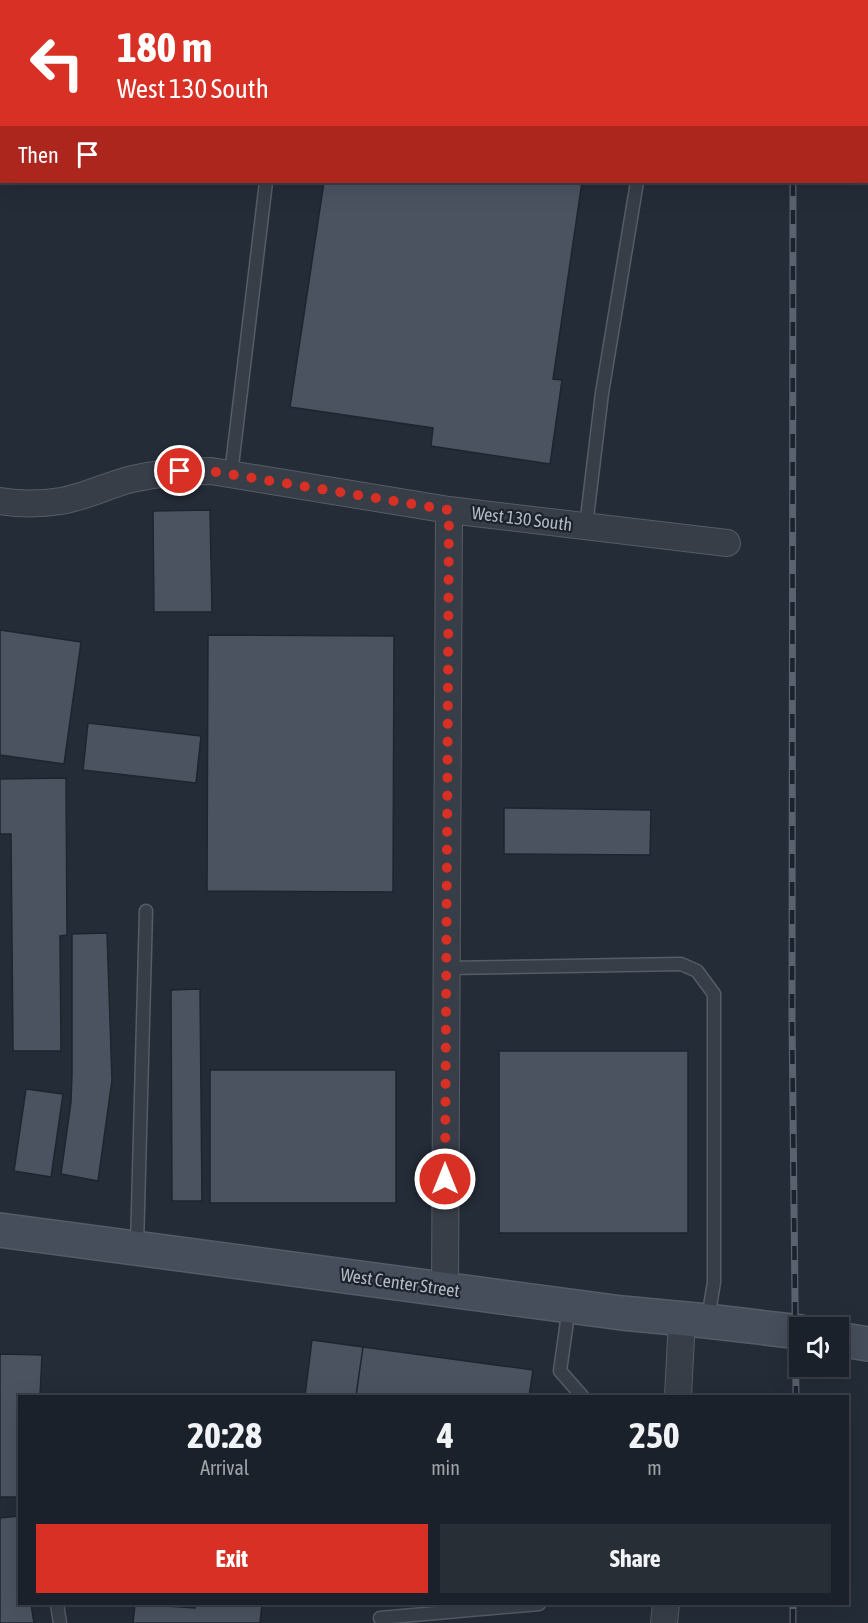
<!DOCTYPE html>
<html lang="en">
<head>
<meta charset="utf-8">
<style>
	:root { --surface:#1b212a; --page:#282e36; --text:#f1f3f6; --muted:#a0a3a8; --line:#393e47; --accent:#d93025 }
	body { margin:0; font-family:"Asap Condensed",sans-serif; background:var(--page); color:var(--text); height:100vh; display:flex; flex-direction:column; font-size:22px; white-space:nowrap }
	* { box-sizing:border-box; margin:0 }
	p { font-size:20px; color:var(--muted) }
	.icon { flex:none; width:33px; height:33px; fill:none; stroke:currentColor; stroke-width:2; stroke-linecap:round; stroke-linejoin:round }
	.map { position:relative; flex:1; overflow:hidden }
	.panel { position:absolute; left:18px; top:1395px; width:831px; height:210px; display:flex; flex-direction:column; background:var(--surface); border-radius:0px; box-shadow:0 6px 24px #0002,0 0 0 2px var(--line) }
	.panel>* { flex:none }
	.hud { position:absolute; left:0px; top:0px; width:868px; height:183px; box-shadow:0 6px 24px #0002,0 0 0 2px var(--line); background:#d93025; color:#fff; overflow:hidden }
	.controls { position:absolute; left:789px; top:1317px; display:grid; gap:12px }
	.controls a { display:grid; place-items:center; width:60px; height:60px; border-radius:0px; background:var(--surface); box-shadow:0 6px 24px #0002,0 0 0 2px var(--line); font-size:30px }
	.pin { position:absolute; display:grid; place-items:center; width:51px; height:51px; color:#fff; margin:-26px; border:3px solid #fff; border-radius:50%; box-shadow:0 2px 6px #0007 }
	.me { position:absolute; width:66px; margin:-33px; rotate:0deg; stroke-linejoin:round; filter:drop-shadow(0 0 4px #0008) }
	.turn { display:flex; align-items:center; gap:21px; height:126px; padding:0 18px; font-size:27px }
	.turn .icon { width:78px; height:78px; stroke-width:2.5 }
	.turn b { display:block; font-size:42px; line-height:51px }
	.then { display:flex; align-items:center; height:57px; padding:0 18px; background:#0003; gap:12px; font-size:22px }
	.eta { display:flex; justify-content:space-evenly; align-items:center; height:102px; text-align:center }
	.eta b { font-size:36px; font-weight:700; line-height:42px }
	.button { display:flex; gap:12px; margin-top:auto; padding:12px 18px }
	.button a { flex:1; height:69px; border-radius:0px; background:var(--accent); color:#fff; font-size:24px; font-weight:700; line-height:69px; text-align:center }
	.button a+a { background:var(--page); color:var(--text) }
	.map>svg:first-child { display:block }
	.building { fill:#4b5361; stroke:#1f252f; stroke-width:1.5 }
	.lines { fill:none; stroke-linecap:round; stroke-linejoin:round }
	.lane-casing { stroke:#565c66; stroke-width:15 }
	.street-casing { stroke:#565c66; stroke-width:28 }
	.secondary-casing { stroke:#565c66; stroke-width:36 }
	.lane { stroke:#383e48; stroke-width:12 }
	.street { stroke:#383e48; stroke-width:26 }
	.secondary { stroke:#464d5b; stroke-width:33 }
	.rail-casing { stroke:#5a626f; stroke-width:7 }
	.rail { stroke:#1d232d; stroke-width:4.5; stroke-dasharray:14; stroke-linecap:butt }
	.route { stroke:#d93025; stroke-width:10; stroke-dasharray:0 18 }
	.labels { text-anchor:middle; stroke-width:4.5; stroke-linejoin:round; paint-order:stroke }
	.street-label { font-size:18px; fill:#b3b9c4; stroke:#1d232d }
</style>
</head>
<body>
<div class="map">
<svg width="868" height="1623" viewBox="0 0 868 1623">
	<rect width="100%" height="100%" fill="#242c38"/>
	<!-- building -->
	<path class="building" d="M324,182h258l-29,197 9,1 -12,84 -119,-18 2,-18 -143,-21z
		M210,510l2,102h-58l-1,-101z
		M0,630l81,12 -17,122 -64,-9z
		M208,635l186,1 -1,256 -186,-1z
		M88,723l113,13 -5,47 -113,-13z
		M66,778l1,157 -7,1 1,115h-48l-2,-217h-11v-55z
		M504,808l147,2 -1,45 -146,-1z
		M107,933l5,147 -14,101 -37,-7 10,-72 1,-28v-140z
		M200,989l2,212h-30l-1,-211z
		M499,1051h189v182h-189z
		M210,1070h186v133h-186z
		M26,1089l37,5 -12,83 -37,-6z
		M312,1340l51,7 -7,49h-51z
		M363,1347l170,23 -4,26h-173z
		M0,1354l42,1 -2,41h-20l-3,101h-17z
		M19,1516l1,88h11l3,19h-34v-105z
		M135,1604l60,4v-4h67l-2,19h-127z"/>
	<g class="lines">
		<!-- lane casing -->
		<g class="lane-casing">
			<path id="lane" d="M231,474l35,-292
				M586,526l16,-133 35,-211
				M447,968l234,-4 16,7 17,23v288l-6,37
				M137,1246l9,-335
				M569,1307l-9,64 22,25
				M57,1604l3,19
				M380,1618l159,-14"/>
		</g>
		<!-- street casing -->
		<g class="street-casing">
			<path id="street" d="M0,501c19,3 42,3 61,0 24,-4 47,-16 71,-22 26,-6 52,-8 79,-8l238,39 278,33
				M445,1289l4,-779
				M678,1396l4,-78
				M664,1623l2,-19"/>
		</g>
		<!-- secondary casing -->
		<g class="secondary-casing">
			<path id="secondary" d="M0,1230l622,83 85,8 93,11
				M838,1339l30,5"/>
		</g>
		<!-- lane -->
		<use href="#lane" class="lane"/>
		<!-- street -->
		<use href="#street" class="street"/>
		<!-- secondary -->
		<use href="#secondary" class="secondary"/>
		<!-- rail casing -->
		<g class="rail-casing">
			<path id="rail" d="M812,0v2
				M794,2v-2
				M867,168l1,3
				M793,182l-1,835 4,379
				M793,1623v-19"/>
		</g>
		<!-- rail -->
		<use href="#rail" class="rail"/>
	</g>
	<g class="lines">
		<!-- route -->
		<path class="route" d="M180,471h30l239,39 -4,669"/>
	</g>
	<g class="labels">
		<!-- street labels -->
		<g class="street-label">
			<text transform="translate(522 519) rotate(7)" y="6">West 130 South</text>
			<text transform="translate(400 1283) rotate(8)" y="6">West Center Street</text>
		</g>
	</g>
</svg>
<div class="controls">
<a><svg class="icon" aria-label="sound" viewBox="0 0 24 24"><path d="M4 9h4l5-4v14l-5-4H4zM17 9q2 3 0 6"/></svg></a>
</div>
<div class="pin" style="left:180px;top:471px;background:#d93025"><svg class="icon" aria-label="arrive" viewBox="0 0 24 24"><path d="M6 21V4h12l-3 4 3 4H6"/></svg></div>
<svg class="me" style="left:445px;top:1179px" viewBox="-20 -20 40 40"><circle r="17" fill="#d93025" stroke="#fff" stroke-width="3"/><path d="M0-11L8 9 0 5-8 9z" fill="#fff"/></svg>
<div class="hud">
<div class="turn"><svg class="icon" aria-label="left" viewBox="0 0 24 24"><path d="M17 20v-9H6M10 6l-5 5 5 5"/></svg><div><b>180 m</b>West 130 South</div></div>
<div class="then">Then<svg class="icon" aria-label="arrive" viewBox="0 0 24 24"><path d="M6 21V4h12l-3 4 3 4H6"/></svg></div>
</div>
<section class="panel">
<div class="eta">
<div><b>20:28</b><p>Arrival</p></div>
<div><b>4</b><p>min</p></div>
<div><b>250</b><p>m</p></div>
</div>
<div class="button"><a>Exit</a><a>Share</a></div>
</section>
</div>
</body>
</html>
